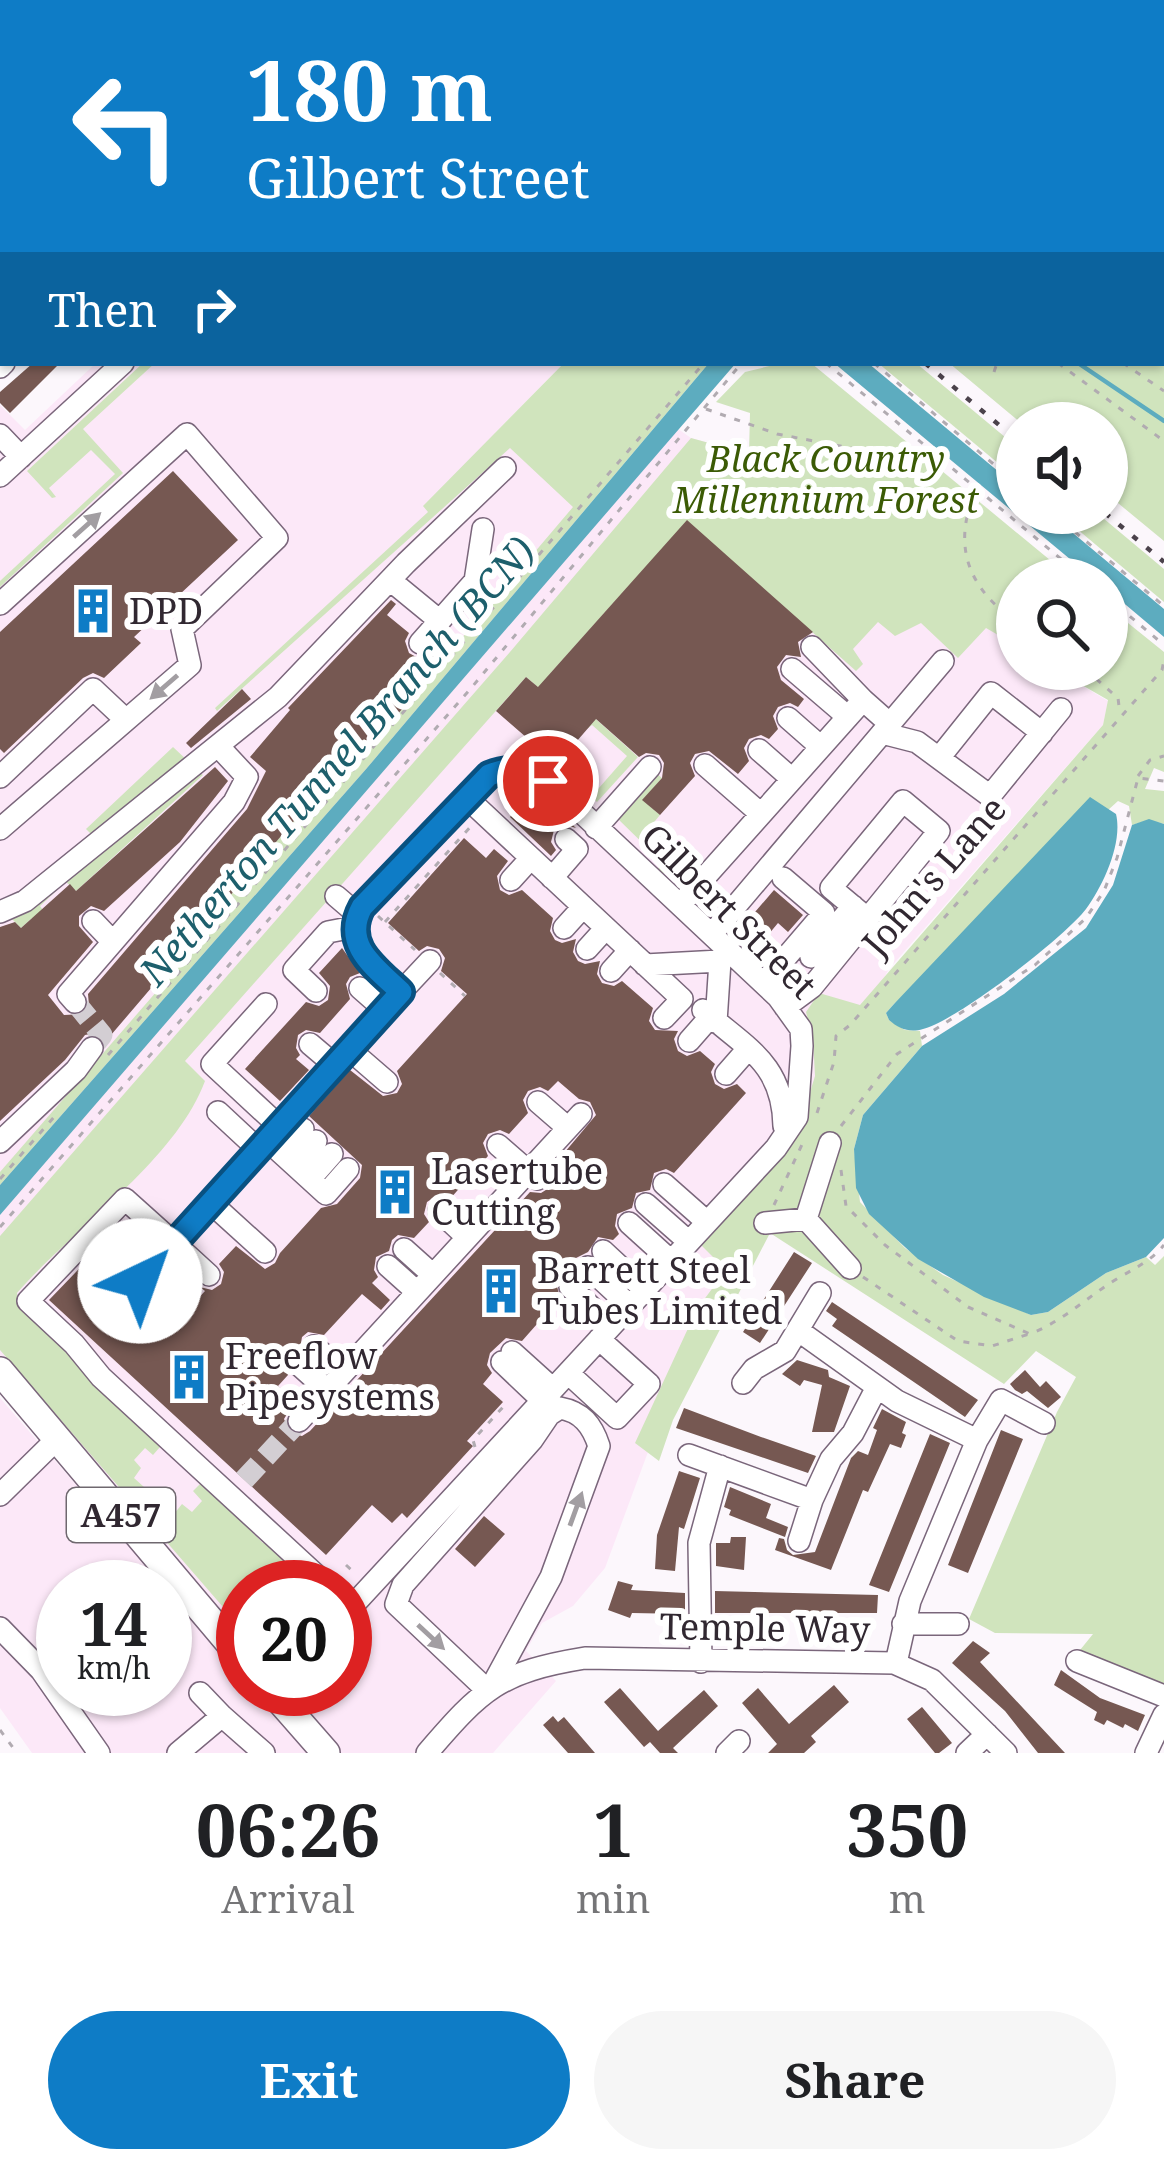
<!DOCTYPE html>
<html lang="en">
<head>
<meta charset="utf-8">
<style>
	:root { --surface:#fff; --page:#f6f6f6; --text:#202124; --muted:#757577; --accent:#0e7cc6 }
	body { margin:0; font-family:"Noto Serif",serif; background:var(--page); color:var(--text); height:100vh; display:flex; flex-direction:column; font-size:45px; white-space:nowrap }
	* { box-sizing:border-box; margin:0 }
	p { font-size:39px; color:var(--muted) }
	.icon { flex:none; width:66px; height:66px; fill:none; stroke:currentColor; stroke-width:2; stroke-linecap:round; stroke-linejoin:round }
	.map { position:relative; height:1753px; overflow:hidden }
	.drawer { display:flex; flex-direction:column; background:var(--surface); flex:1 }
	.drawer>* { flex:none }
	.top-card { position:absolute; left:0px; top:0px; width:1164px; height:366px; box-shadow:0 3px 9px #0004; background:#0e7cc6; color:#fff; overflow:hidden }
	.tools { position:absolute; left:996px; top:402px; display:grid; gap:24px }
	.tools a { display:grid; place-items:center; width:132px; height:132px; border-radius:50%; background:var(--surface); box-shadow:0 3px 9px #0004; font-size:60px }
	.speed { position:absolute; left:36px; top:1560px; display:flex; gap:24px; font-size:60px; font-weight:700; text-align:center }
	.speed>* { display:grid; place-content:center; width:156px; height:156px; border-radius:50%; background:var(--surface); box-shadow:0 3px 9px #0004; line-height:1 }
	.speed small { font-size:30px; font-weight:400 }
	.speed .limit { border:18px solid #d22; background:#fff; color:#111 }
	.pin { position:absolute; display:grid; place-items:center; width:102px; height:102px; color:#fff; margin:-51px; border:6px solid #fff; border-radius:50%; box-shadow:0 3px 12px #0007 }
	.me { position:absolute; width:132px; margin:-66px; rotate:42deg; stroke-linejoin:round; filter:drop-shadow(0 0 9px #0008) }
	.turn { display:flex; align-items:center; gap:42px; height:252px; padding:0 48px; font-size:54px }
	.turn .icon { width:156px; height:156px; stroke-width:2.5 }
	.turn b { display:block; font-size:84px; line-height:102px }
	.then { display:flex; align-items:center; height:114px; padding:0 48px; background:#0003; gap:24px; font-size:45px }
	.eta { display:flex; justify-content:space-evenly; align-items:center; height:204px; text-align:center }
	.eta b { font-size:72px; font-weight:700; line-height:84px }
	.primary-button { display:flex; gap:24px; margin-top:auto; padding:24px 48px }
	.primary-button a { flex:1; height:138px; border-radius:72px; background:var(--accent); color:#fff; font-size:48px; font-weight:700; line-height:138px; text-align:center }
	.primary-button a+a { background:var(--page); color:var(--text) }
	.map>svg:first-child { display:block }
	.industrial { fill:#fce8f8; fill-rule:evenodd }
	.green { fill:#d0e4bd }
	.water { fill:#5dacbf }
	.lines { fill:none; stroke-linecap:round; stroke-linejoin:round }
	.stream { stroke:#5dacbf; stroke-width:4.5 }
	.building { fill:#765852; fill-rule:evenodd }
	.minor-tunnel { stroke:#d3ced3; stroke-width:21; stroke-dasharray:21 10; stroke-linecap:butt }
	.minor-casing { stroke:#7a667b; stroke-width:24 }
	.major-casing { stroke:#7a667b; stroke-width:30 }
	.path { stroke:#b1abb1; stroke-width:3; stroke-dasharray:6 9; stroke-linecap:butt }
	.minor { stroke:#fff; stroke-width:21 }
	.major { stroke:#fff; stroke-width:27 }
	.rail { stroke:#4b424b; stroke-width:4.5; stroke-dasharray:6 12; stroke-linecap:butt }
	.oneway { fill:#a29ea2 }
	.route-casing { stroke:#095181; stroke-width:30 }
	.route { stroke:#0e7cc6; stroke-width:21 }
	.labels { text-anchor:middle; stroke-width:12; stroke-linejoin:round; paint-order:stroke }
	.shield { fill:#fff; stroke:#6f686f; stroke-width:3 }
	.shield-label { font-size:33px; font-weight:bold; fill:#312831 }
	.park-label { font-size:36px; font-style:italic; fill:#3b5b05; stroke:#fff }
	.poi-label { font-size:36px; fill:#312831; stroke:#fff; text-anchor:start }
	.street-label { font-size:36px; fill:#312831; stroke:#fff }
	.water-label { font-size:39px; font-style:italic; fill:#1d5f6c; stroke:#fff }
</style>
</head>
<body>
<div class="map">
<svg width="1164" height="1753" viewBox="0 0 1164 1753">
	<rect width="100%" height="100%" fill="#fcf7fc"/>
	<!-- industrial -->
	<path class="industrial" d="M96,363h468l-69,70 94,86 82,-95 20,14 124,35 171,154 31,19v23h37l54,32 -5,24 -214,244 -69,122 -152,307 -63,170 -32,38 -31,17 -16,28 30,30 -63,72h-167l-56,-64h75v-102h-102v72l-243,-288v-966l25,25z
		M0,1398l243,277v14h12l56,64h-279l-32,-45zM63,1587h102v102h-102z"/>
	<!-- green -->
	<path class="green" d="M834,0h330v541l-57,-47v-71h-86l-72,-60h212v-360h-327z
		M143,363h12l-72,66 40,44 -123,114v-6l115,-107 -24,-24 -42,38 7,9 -4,1 -25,-27z
		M564,363h145l-342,405 -367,417v-13l190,-219 -5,-5 179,-209 8,6 43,-51 -6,-7 26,-32 8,5 130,-153 -63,-59 -293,263 -2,-3 213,-196 -5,-6z
		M782,363h29l262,216h-56v67l-31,-18 -28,30 -37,-35 -26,13 -17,-14 -25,27 10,15 -7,7 -169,-150 -139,155 90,81 -41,45 -6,-5 36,-41 -35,-31 -5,4 -61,-52 -341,384 20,20c-29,79 -132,148 -188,212l2,12 141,142 -7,8 -8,-7 -11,12 7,8 -7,10 40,36 8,-10 10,8 10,-11 -9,-10 10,-10c22,20 38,41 60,62l5,-1 48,45h-73v43l-243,-280v-114l510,-584 181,-214 58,16 1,-41 -34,-11 29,-30z
		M878,363h38l101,84v32z
		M1058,513h39l67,56v33z
		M1107,606l57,46v120l-10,-4 -9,21 19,2v33l-15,-4 -17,5 -3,-19 -11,-5 -224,203 -8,9 3,7 16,10 15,1 2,15 -59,69 -9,34 6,53 45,46 38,27 88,40 17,-3 58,-39 40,-16 9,8 9,-9v428l-88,-29 17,-21 -98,-1 -26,-14 88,-207 19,-35 -40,-26 -32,33 -234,-151 -97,187 -14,41 -24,-18 62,-134 29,-39 -27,-27 96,-102 20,-65 -2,-37 -7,-27 13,-19 41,12 243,-280 5,-25 -54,-31h53z
		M173,747l16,15 -95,75 -8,-8z
		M198,771l5,4 -127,116 -10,-9 -26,24 8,11 -9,8 -7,-7 -11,10 -12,-12z
		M655,772l7,6 -19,22 17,15 -10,12 43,40 -8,12 -29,-8 7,-8 -46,-45z"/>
	<!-- water -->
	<path class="water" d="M709,363h27l-736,852v-30l367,-417z
		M834,363h34l149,124v26h32l115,96v28l-57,-48v-10h-13z
		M1090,797l26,17c7,29 -13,72 -30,95 -21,28 -130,112 -163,120 -13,4 -24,0 -34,-9l-3,-7 8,-9z
		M1149,819l15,5v414l-18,19 -40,16 -58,39 -17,3 -47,-18 -66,-38 -49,-45 -13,-26 -2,-39 9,-34 59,-69 82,-52 82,-66 27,-43 19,-60z"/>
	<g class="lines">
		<!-- stream -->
		<path class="stream" d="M1078,363l86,58"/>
	</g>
	<!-- building -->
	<path class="building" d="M33,363h27l-50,50 -10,-10v-11z
		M173,471l65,69 -104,97 7,6 -37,35 -11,-5 -10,5 -79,75 -4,-4v-117z
		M687,520l126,112 -15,10 3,15 -15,-2 -9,12 4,13 23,19 -6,8 -8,-4 -12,4 -5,9 5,13 -9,10 -8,-4 -12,4 -5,9 5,13 -11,13 -29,-23 -14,3 -5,9 5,13 -35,39 -18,-15 20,-22 2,-15 -5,-8 -13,-2 -7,4 -43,-38 -39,45 -61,-53 30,-34 12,10z
		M391,600l5,4 -9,11 22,18 -4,8 4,12 9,5 14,-6 3,3 -26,32 7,6 -45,52 -7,-6 -259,303 -10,-9 -10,2 -20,25 -65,61v-194l15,-5 6,6 49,-44 6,7 139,-124 13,14 -48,61 -76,69 -13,-5 -12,10v10l14,16 -45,53 16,20 20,-1 5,-8 -1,-12 159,-185 19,-38 -16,-14 40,-47 -2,-2z
		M242,689l9,10 -60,49 -5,-5z
		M534,791l42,37 -13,-4 -9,6 -3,12 5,8 -5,6 -41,-39z
		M464,838l22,20 8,-9 14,12 -11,15 3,14 9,5 13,-5 31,28 -3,13 5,9 7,3 14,-4 -3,13 5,9 7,3 15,-3 -3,13 5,9 12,3 8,-5 31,27 -4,13 6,9 23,1 -4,8 4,12 9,5 13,-5 15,13 -4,8 4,12 9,5 13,-5 9,9 -72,80 -8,-4 -12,4 -4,17 -14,3 -4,15 -15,6 -2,12 4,8 -6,6 -15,-3 -10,15 -12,6 -2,15h-9l-9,9 4,16 -38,43 -16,-3 -16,15 -3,12 5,8 -9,11 20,18 -36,39 6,5 -66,72 -5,-5 -10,10 -20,-18 -46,50 -277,-255 52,-54 2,3 5,-5 16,14 -4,6 8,7 -4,8 4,12 9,5 13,-5 30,27 25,-27 -5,-4 12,3 9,-6 3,-12 -5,-8 17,-18 29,23 10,-6 5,-10 41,-45 16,-4 23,-26 2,-13 -53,-49 41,-46 33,26 14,-3 5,-9 -5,-13 70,-77 -26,-23 4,-13 -6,-9 -12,-3 -8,5 -31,-28zM558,1081l21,18 11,3 6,13 -47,56v17l-8,5 -11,-1 -220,239 -8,5 -12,-3 -6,-14 11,-18 -17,-15 10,-11 -4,-7 2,-13 14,-6 2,-12 6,-5 16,3 38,-41 19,16 9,-10 -18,-17 6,-6 -4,-7 2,-13 13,-6 3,-11 6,-5 16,3 15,-16 -5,-8 3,-12 9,-6 13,4 39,-44 -5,-13 5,-9 12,-4 9,4 19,-21 -5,-13 5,-9 12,-4 8,4z
		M774,890l29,25 -15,17 -10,-9 -10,12 -19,-16z
		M342,948l18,25 -10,4 -4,7 4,15 -30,34 -14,-3 -8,5 -2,13 4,7 -4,4 13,11 -29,31 -35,-32 61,-67 13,4 9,-6 2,-14 -11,-13z
		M794,1252l18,11 -52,80 -17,-11z
		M832,1302l146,98 -13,17 -133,-91 5,-7 -11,-8z
		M797,1360l31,10 1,7 21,9 -16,46h-22l10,-47 -18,-5 -4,6 -18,-12z
		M1025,1370l15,17 6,-6 15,16 -13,11 -21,-17 -5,3 -7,-4 -5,-6z
		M684,1408l77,29 55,19 -8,17 -132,-45z
		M882,1409l24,13 -4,11 4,2 -5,13 -11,-4 -22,48 -5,-2 -32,80 -56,-20 4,-12 5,1 3,11 6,5 22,-3 36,-94 7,-7 10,4 9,-25 -4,-2z
		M1001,1430l22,9 -55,134 -20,-8z
		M930,1434l20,9 -61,149 -20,-7z
		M679,1471l21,7 -16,51 -5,-2 -4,44 -20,-2 2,-34z
		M730,1487l41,17 -5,14 22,9 -3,10 -56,-22 2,-5 -7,-3z
		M484,1516l21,18 -30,33 -20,-18z
		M731,1537h15l-2,33 -28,-4v-23h14z
		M618,1581l15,4 -2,5 54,3v21l-53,-1 -2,5 -22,-8z
		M715,1591l163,4 -1,18h-162z
		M973,1641l17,12 -10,9 85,91h-27l-33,-42 -53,-48z
		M1061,1670l39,28 45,17 -7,16 -13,-7 -2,4 -16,-8 -3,5 -10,-5 3,-8 -43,-27z
		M834,1685l15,17 -38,34 5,6 -12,11h-36l9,-9 -35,-41 16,-15 31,36z
		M620,1688l38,43 46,-41 14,16 -45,42 5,5h-18l-10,-11 -6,5 -40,-45z
		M922,1707l30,36 -13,10h-4l-28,-34z
		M553,1716l5,6 6,-5 31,36h-27l-25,-28z"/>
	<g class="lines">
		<!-- minor-tunnel -->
		<path class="minor-tunnel" d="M75,1002l27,33 -10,13
			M244,1480l55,-59"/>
		<!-- minor casing -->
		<g class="minor-casing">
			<path id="minor" d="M100,0l2,3
				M773,3v-3
				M826,3v-3
				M0,302l3,1
				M0,367l4,-4
				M0,435l21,22
				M0,476l123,-113
				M390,580l50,41
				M0,604l187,-170 90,104 -95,91 8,36 -190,164
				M420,643l55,-62 8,-52
				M812,647l51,53
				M792,669l56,48
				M788,718l33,29
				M882,733l35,9 73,54 71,-87
				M759,750l33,29
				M939,758l52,-65 51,40
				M705,765l56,49
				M0,777l93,-88 33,31
				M467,798l215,201 -18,19
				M596,828l54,-61
				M552,878l25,-29 -11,-10
				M511,880l20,-22
				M336,896l21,18
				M680,905l183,-205 27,24
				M0,912l25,-11 253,-204 128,-134 99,-95
				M93,921l20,21
				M564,928l19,-21
				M712,934l231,-273
				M587,949l19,-21
				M811,957l42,-51
				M645,965l75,-4
				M611,971l19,-21
				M764,983l60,-70 -41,-35
				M360,988l25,22
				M316,991l-22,-21 34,-38 26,-5
				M401,992l29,-31
				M75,1002l-7,-8 166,-192 13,-25 -28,-30
				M266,1004l-54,60 69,64
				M785,1007l27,-20 127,-156 -36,-30 -72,87 37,31
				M703,1010c43,38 80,53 81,116
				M716,1022l4,-61 10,-10
				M689,1041l21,-24
				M310,1044l26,22
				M350,1050l37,32
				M726,1074l21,-24
				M538,1102l30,26
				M218,1112l42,39
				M0,1142l76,-72 16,-22
				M269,1142l57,52 22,-25
				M830,1143l-24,76 44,49
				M498,1145l39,34
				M281,1153l22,-24
				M295,1165l21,-24
				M310,1179l22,-25
				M664,1184l43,38
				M211,1203l54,49
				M646,1204l43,38
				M439,1211l28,26
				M629,1223l42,38
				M765,1223l41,-4
				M404,1249l29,26
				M603,1251l42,39
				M388,1266l29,26
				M588,1267l42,39
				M139,1281l35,-38 35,32
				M570,1287l41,39
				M799,1331l98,70 80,39 -67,161 -14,62
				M314,1346l29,26
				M512,1352l41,37
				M502,1362l40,38
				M298,1364l29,26
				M568,1373l49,45 32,-34 -50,-45
				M743,1383l11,-14 31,-18 35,-58
				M299,1421l282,-307
				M977,1440l24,-40 43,23
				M689,1455l123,45
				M0,1495l58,-57
				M799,1541l13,-41 19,-41 22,-26 24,-46
				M329,1587l-228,-210 -27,-33 -46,-43 97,-102 49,44 227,-251c-24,-24 -61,-48 -39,-85l127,-132c22,-9 39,-5 59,6l230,216 23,32 1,17 -5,71 -21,31 -431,466
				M903,1624h55
				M0,1628l41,42 58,83
				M1077,1661l87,35
				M701,1662l-2,-119 21,-77
				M486,1689l-90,-85 7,-19 129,-145 17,-25 11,-7c22,4 32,17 39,38l-48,131 -58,107
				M222,1716l42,37
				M178,1753l44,-37 -22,-23
				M427,1753c55,-64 72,-81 158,-95l309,5 38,17 74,73
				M727,1753l12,-12
				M967,1753l20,-19
				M1146,1753l18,-38"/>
		</g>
		<!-- major casing -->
		<g class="major-casing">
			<path id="major" d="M0,1371l243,288
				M270,1689l56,64"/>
		</g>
		<!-- path -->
		<path class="path" d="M386,0l4,3
			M437,0l4,3
			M576,0l4,3
			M855,0l3,3
			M1141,0l7,3
			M680,3l1,-3
			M1046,3l3,-3
			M1161,9l3,2
			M826,363l259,216
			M874,363l143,121
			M1058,363l106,78
			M1123,363l41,28
			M994,372l3,-9
			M706,409l71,25 136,26h22
			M1052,513l112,93
			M967,517c-10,46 13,80 50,105
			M1107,597l57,48
			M1085,669l33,29 2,16
			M1138,776l12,-16 14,-4
			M378,916l37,34
			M385,922l87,-97
			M440,973l25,23
			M108,1055l596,-692
			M817,1113l17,-51 2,-26 14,-11 312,-355 2,-10
			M841,1126l56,-72 138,-89 51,-47 18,-27 13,-33 21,-80 26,3
			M841,1170l5,36 39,39 83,62 62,27c33,-13 56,-36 85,-54 18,-11 35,-18 49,-35
			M0,1179l54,-62
			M774,1205l31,-67
			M0,1227l472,-540 268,-322 20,-2
			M863,1277l95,64 34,5 37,-12
			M475,1447l-2,-7 30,-33
			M346,1565l10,9
			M0,1730l17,23"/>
		<!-- minor -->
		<use href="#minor" class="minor"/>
		<!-- major -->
		<use href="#major" class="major"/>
		<!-- rail -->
		<path class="rail" d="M489,0l3,3
			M925,363l92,77
			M1105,513l59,49"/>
	</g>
	<!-- one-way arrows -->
	<defs><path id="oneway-solid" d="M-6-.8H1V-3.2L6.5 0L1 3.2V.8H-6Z" transform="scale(3)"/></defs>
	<g class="oneway">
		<use href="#oneway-solid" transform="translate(87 525) rotate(-42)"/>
		<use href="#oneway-solid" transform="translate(164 687) rotate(139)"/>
		<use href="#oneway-solid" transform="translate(576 1509) rotate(-70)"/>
		<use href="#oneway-solid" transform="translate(431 1637) rotate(43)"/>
	</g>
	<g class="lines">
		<!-- route casing -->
		<g class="route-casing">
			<path id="route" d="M140,1281l261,-289c-25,-24 -60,-47 -39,-85l127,-132c22,-9 39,-5 59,6"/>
		</g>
		<!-- route -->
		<use href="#route" class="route"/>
	</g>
	<!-- icons -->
	<defs>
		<g id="building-bare" transform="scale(3.6)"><path d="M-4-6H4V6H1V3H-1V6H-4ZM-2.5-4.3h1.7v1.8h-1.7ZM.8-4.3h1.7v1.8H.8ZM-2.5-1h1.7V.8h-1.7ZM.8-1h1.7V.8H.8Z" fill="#0e7cc6" stroke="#fff" stroke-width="2.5" paint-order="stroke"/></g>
	</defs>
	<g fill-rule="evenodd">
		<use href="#building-bare" x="93" y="611"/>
		<use href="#building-bare" x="395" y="1192"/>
		<use href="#building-bare" x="501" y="1291"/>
		<use href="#building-bare" x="189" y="1377"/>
	</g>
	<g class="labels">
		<!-- shield labels -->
		<rect class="shield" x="67" y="1488" width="108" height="54" rx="9"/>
		<g class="shield-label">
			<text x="121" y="1527">A457</text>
		</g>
		<!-- park labels -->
		<g class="park-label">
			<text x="826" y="472">Black Country<tspan x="826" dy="41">Millennium Forest</tspan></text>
		</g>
		<!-- poi labels -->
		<g class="poi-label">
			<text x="129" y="624">DPD</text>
			<text x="431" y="1184">Lasertube<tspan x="431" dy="41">Cutting</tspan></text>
			<text x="537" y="1283">Barrett Steel<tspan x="537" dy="41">Tubes Limited</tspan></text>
			<text x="225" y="1369">Freeflow<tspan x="225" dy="41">Pipesystems</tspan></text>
		</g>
		<!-- street labels -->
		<g class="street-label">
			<text transform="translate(934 876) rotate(-49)" y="13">John's Lane</text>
			<text transform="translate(729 911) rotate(45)" y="13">Gilbert Street</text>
			<text transform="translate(765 1628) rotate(1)" y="13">Temple Way</text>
		</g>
		<!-- water labels -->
		<g class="water-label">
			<text transform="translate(337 761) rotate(-49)" y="14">Netherton Tunnel Branch (BCN)</text>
		</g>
	</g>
</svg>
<div class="tools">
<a><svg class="icon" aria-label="sound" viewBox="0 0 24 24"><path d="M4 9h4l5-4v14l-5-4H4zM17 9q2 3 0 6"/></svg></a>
<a><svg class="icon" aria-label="search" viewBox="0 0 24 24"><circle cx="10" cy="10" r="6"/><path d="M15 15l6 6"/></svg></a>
</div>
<div class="speed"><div>14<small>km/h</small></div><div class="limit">20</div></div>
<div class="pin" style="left:548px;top:781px;background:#d93025"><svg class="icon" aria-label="arrive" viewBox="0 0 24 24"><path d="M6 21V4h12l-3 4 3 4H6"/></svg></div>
<svg class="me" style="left:140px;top:1281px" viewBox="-20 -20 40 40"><circle r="19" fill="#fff"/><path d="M0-13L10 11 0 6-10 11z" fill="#0e7cc6"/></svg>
<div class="top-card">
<div class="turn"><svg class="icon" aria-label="left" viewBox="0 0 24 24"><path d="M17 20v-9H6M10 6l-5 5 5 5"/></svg><div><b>180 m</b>Gilbert Street</div></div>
<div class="then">Then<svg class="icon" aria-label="right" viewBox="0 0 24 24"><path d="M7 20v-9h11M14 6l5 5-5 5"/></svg></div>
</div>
</div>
<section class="drawer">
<div class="eta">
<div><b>06:26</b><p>Arrival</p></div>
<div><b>1</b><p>min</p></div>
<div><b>350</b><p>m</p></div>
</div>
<div class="primary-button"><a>Exit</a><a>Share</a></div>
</section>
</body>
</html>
